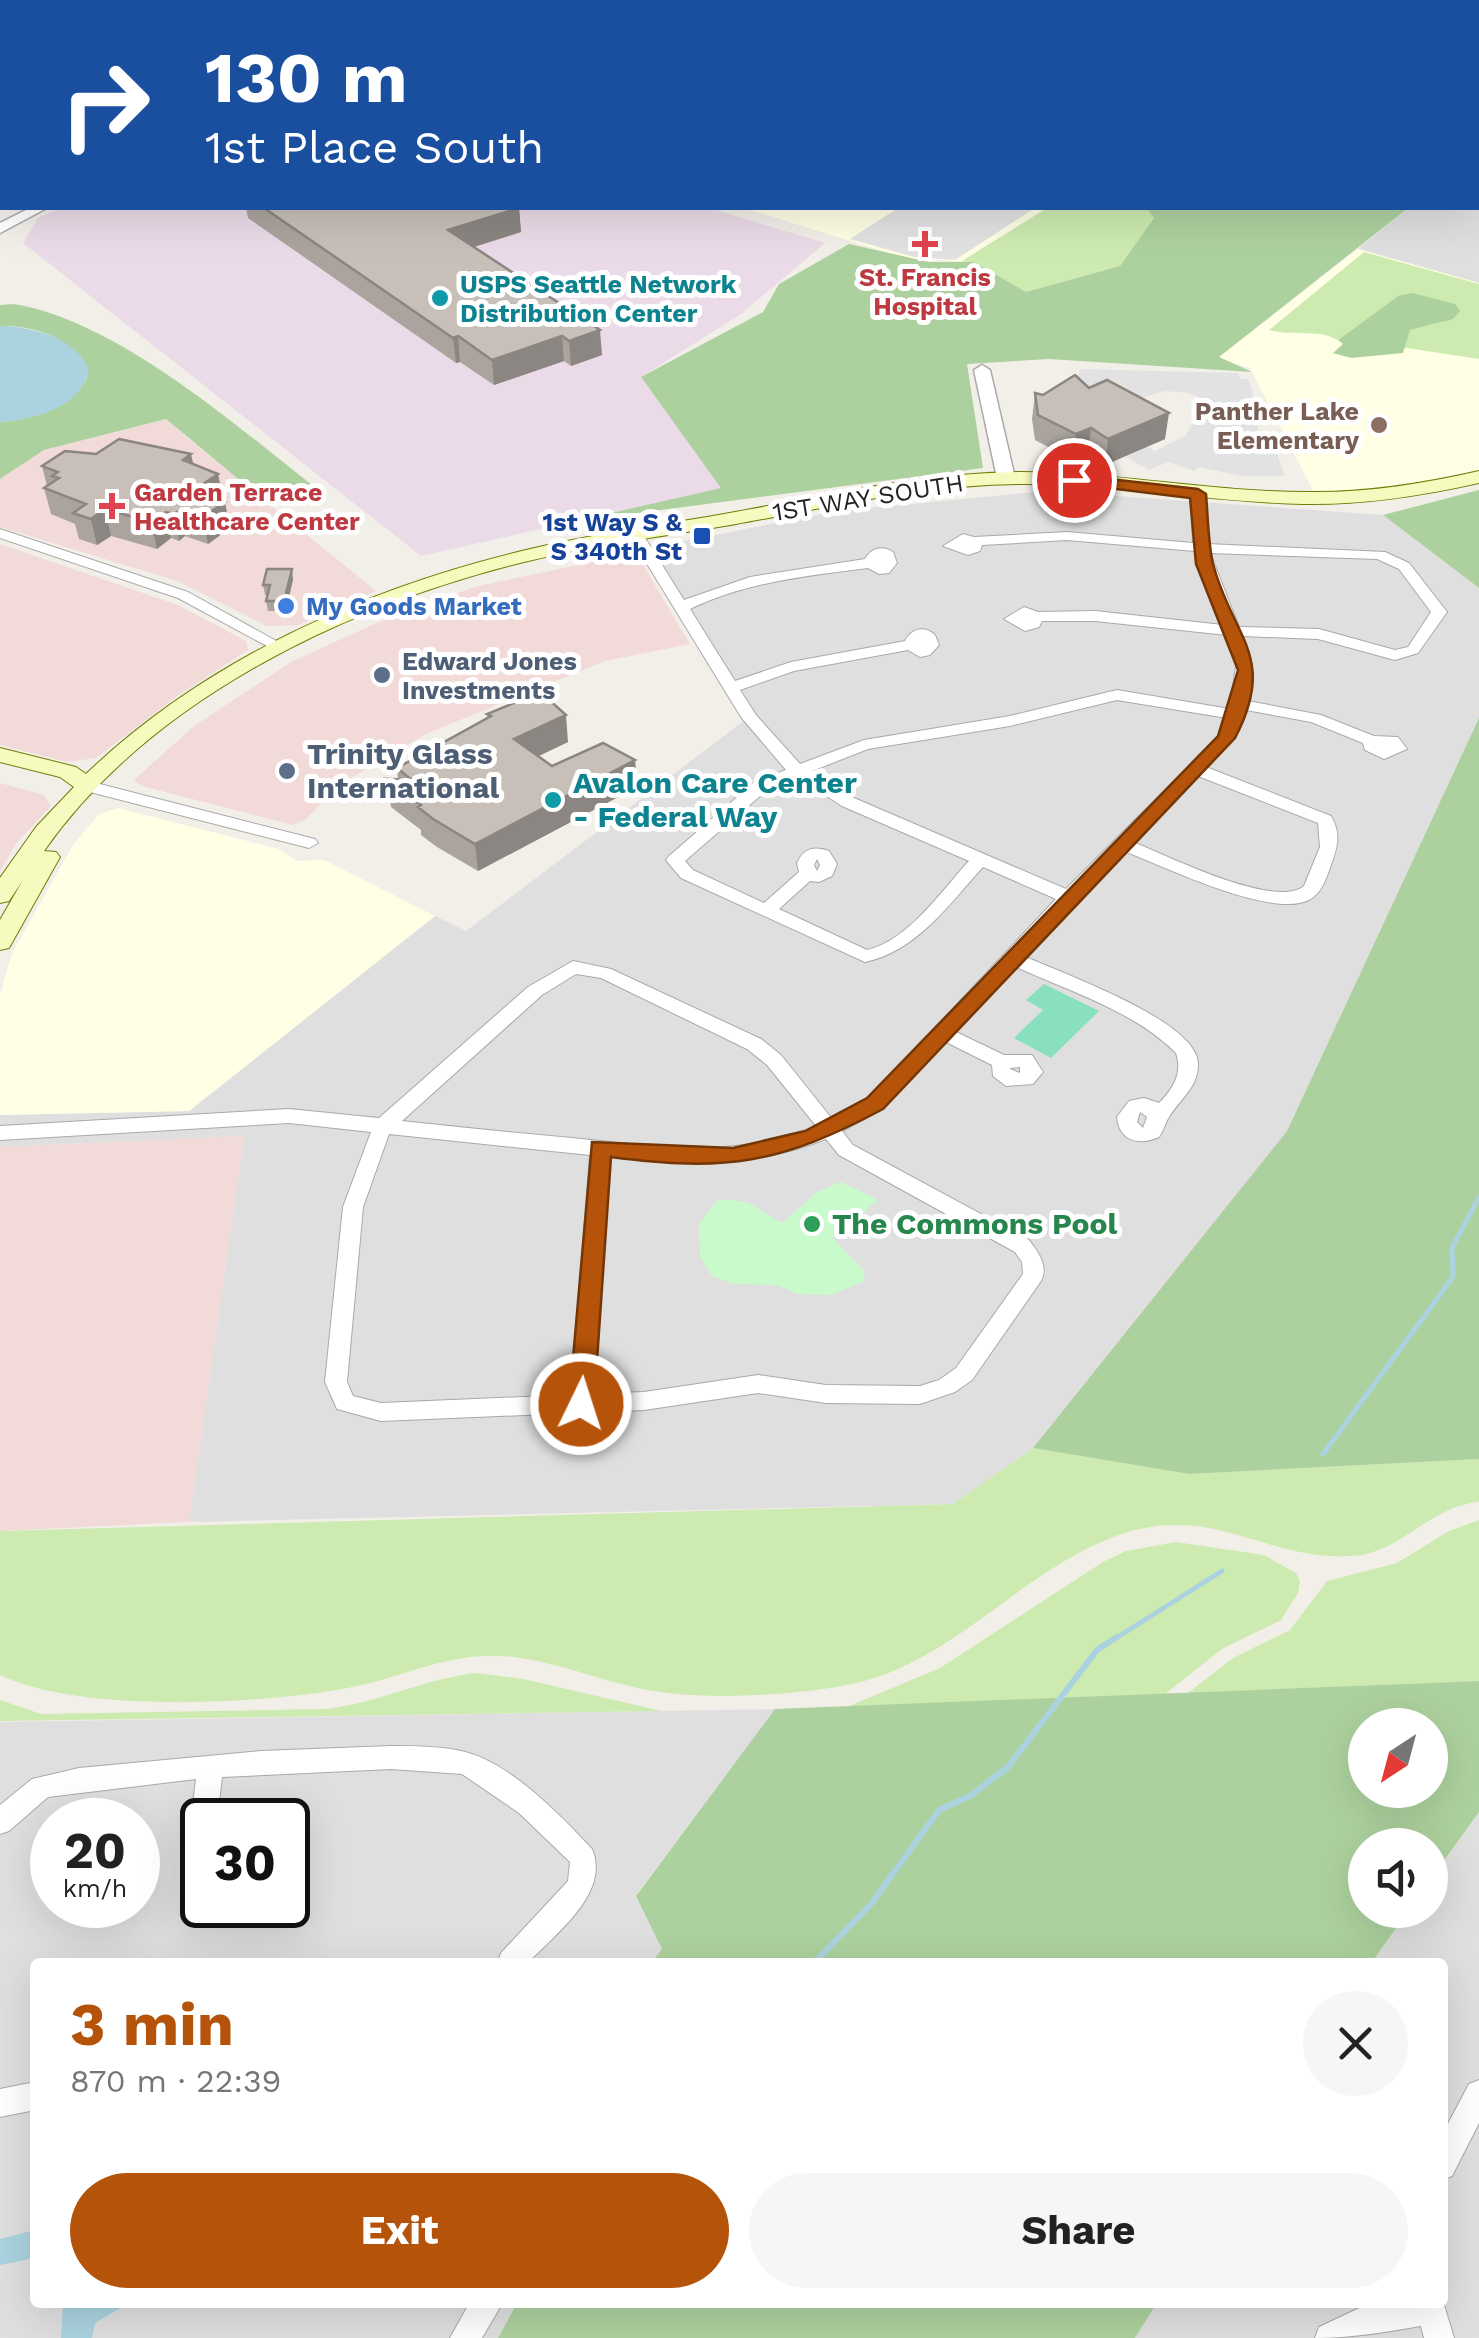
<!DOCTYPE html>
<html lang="en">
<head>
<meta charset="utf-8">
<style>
	:root { --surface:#fff; --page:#f6f6f6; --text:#222; --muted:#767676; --accent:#b45309 }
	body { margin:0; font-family:"Work Sans",sans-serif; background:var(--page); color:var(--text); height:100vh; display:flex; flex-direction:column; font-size:38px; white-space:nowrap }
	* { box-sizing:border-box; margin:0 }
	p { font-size:32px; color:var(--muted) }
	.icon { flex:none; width:55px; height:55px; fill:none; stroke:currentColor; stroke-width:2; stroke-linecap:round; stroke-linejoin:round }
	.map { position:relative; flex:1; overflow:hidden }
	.side { position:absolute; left:30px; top:1958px; width:1418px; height:350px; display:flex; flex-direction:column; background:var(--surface); border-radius:10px; box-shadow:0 10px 40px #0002 }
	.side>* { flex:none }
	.hud { position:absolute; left:0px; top:0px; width:1480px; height:210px; box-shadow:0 10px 40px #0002; background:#1a4fa0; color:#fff; overflow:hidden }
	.needle { width:65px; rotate:216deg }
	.buttons { position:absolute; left:1348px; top:1708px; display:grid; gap:20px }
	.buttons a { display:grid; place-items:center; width:100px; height:100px; border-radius:50%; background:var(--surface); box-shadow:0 10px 40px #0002; font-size:50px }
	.speed { position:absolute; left:30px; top:1798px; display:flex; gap:20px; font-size:50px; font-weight:700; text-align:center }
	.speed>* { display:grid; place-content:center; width:130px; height:130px; border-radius:50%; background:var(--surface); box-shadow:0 10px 40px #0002; line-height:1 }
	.speed small { font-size:25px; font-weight:400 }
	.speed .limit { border:5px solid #111; border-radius:15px; background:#fff; color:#111 }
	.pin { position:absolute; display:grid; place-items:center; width:85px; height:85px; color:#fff; margin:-42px; border:5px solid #fff; border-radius:50%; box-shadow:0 2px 10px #0007 }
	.me { position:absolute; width:110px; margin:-55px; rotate:4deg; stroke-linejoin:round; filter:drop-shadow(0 0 8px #0008) }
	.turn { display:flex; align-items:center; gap:35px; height:210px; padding:0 40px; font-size:45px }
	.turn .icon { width:130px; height:130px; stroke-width:2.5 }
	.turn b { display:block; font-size:70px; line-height:85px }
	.round { display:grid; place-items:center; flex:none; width:105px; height:105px; border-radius:52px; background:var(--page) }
	.head { display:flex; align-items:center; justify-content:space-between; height:170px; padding:0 40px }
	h1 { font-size:60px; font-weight:700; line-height:75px; color:var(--accent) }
	.cta { display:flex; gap:20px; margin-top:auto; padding:20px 40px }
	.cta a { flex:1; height:115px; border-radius:60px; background:var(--accent); color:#fff; font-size:40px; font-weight:700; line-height:115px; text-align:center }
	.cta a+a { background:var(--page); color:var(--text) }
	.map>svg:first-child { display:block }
	.residential { fill:#e0dfdf; fill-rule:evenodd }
	.commercial { fill:#f2dad9 }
	.industrial { fill:#ebdbe8 }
	.education { fill:#ffffe5 }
	.grass { fill:#cdebb0 }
	.forest { fill:#add19e; fill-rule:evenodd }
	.park { fill:#c8facc }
	.pitch { fill:#88e0be }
	.parking { fill:#e2e2e2 }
	.water { fill:#aad3df }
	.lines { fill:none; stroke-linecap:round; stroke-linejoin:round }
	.stream-far1 { stroke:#aad3df; stroke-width:5 }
	.stream { stroke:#aad3df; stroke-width:6 }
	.minor-casing { stroke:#a9a9a9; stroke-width:2 }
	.tertiary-casing { stroke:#a9a9a9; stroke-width:3 }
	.secondary-casing { stroke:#707d05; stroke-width:2 }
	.primary-casing { stroke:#a06b00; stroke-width:2 }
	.minor { fill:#fff; fill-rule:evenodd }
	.tertiary { fill:#fff; fill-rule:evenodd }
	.secondary { fill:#f7fabf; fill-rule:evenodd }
	.primary { fill:#fcd6a4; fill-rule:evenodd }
	.wall { fill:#aba49e }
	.shaded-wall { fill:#8b8681 }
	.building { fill:#c7bfb8; stroke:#8b8681; stroke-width:2.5 }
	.route { fill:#b45309; stroke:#753606; stroke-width:2.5 }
	.health-dot { fill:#e0444e; stroke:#fff; stroke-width:4 }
	.culture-dot { fill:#0f9aa8; stroke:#fff; stroke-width:4 }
	.education-dot { fill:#8d6e63; stroke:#fff; stroke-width:4 }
	.transit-dot { fill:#1a4fb4; stroke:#fff; stroke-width:4 }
	.shop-dot { fill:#3f7fe0; stroke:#fff; stroke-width:4 }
	.service-dot { fill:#5c6f8a; stroke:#fff; stroke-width:4 }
	.leisure-dot { fill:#2e9e5b; stroke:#fff; stroke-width:4 }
	.labels { text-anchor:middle; stroke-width:10; stroke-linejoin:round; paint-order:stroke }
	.far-health-label { font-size:25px; font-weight:bold; fill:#be3a42; stroke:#fff }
	.far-culture-label { font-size:25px; font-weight:bold; fill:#0d838f; stroke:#fff; text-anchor:start }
	.far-education-label { font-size:25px; font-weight:bold; fill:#785e54; stroke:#fff; text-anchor:end }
	.far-street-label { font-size:25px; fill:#222; stroke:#fff }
	.far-transit-label { font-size:25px; font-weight:bold; fill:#164399; stroke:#fff; text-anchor:end }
	.far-shop-label { font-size:25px; font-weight:bold; fill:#366cbe; stroke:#fff; text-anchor:start }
	.far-service-label { font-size:25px; font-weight:bold; fill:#4e5e75; stroke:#fff; text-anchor:start }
	.service-label { font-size:30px; font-weight:bold; fill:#4e5e75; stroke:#fff; text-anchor:start }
	.culture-label { font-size:30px; font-weight:bold; fill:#0d838f; stroke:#fff; text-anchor:start }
	.leisure-label { font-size:30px; font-weight:bold; fill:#27864d; stroke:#fff; text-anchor:start }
</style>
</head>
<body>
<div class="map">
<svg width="1479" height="2338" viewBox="0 0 1479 2338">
	<rect width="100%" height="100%" fill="#f2efe9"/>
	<!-- residential -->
	<path class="residential" d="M1479,158v125l-121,-34 50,-41h70z
		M1046,491l337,24 96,73v130l-192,413 -254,317 -80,56 -764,18 55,-386 -244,11v-32l189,-4 246,-195 31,15 283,-214 -104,-168 192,-38z
		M775,1709l-139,186 27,54 -11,13h-617v340l482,1 -19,35h-498v-616zM52,1820h86v85h-86zM202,1820h86v85h-86z
		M1479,1812v526h-344l22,-35 285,-1v-340h-70l37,-52h21v-30z"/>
	<!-- commercial -->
	<path class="commercial" d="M167,419l18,17 191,155 -77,34 -32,1 -90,-45 -177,-54v-48l44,-29z
		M0,544l178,61 68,36 2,9 -71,46 -81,62 -29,4 -67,-17z
		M620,556l20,4 50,84 -85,17 -177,72 -89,52 -34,35 -12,5 -151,-39 -8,-6 60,-54 97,-64 81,-37 102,-38z
		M0,783l44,12 7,11 -35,38 -16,27z
		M244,1136l-55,386 -189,9v-384z"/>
	<!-- industrial -->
	<path class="industrial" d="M47,0h406l-5,2z
		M59,208h650l116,35 -84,71 -100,63 81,111 -301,68 -398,-313 15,-25z"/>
	<!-- education -->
	<path class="education" d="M744,208h303l-85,53 -54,-2z
		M1358,249l121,34v194l-161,23 -68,-132 -32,-10z
		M118,808l161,41 18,12 27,-1 111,56 -246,195 -189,4v-120l12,-42 61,-108 26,-31z"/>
	<!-- grass -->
	<path class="grass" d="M1047,208h99l8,10 -34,48 -94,26 -52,-29 -12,-2z
		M1364,252l115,32v75l-78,-12 9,-17 32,-8 -44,-26 -60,44c-23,-12 -45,-3 -69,-10z
		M1033,1448l156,26 290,-15v43c-48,3 -79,52 -127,54 -87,6 -138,-55 -236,-20 -95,35 -162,126 -264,148 -59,12 -151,17 -210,5 -50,-10 -101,-34 -152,-33 -45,0 -85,19 -128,29 -87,20 -283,29 -362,-10v-144l953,-27z
		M1479,1520v161l-291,12 45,-35 57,-28 37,-49 70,-18 52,-32z
		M1176,1542l88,13 32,18 4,8 -2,12 -17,27 -59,29 -57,45 -318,13 93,-39 163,-106 23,-11z
		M476,1673l47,6 139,32 -662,10v-21l41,14 285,-5c52,-6 98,-30 150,-36z"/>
	<!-- forest -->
	<path class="forest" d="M1146,208h262l-189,149 33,15 -203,-13 -82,5 16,104 -407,53 145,-33 -80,-111 122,-65 16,-28 70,-40 80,18h45l52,30 94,-26 34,-48z
		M1413,293l42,11 5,7 -7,8 -43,11 -7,23 -52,5 -18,-5 10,-9 -5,-4 60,-44z
		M14,304c102,17 218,118 298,181l-63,3 -83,-69 -122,31 -44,29v-57c36,-4 67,-12 87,-44 -11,-40 -48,-52 -87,-52v-21z
		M1479,490v98l-96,-73z
		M1479,718v741l-290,15 -156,-26 254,-317z
		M1479,1681v131l-49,68v-35h-65v65h44l-37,52h-720l10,-13 -26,-53 139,-187zM1365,1725h65v65h-65z
		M517,2303v-1l640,1 -22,35h-637z"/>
	<!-- park -->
	<path class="park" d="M902,0h452l-442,2z
		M841,1182l37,18 -46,38 33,34 -2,10 -32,13 -34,-1 -19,-9 -44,-1 -22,-8 -12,-19 -1,-33 19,-25 29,3 35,21 35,-31z"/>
	<!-- pitch -->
	<path class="pitch" d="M1044,984l55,27 -48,47 -37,-20 29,-28 -17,-10z"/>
	<!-- parking -->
	<path class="parking" d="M898,208h137l-80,52 -41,-3 -64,-18z
		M1080,369l158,4 2,6h8l12,35 -4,23 21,17 8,22h-42l-45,-9 -3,4 -27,-9 -19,8 -23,-13 22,-10 7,4 31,-16 19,-35 -16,-7 -24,-2 -24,7 -3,10 -63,-18 -12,-9 15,-4z"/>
	<!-- water -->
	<path class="water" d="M0,326c31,0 77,12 89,44 -10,39 -54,49 -89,52z
		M35,2230v28l-35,7v-26z
		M63,2303v-1l66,1 -34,20 -3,15h-31z"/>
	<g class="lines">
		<!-- stream-far1 -->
		<path class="stream-far1" d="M1323,1454l130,-177 -1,-29 27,-51
			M1113,1640l109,-69"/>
		<!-- stream -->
		<path class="stream" d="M815,1962l56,-58 68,-94 31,-14 38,-29 89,-117 20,-13"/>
		<!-- minor casing -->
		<g class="minor-casing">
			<path id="minor" d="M1198,490l7,4 3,50 177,8 24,11 38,49 -29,41 -23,7 -77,-21 -75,-3 9,30 -4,35 73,14 53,21 24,1 9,12 -23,10 -19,-9 -2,-7 -52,-21 -65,-12 -14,31 -26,26 125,49c11,19 6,32 -1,52 -4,11 -9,26 -21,32 -38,19 -146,-34 -185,-49l-100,105c36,17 172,64 174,107 1,24 -18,36 -29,54 -4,6 -5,13 -10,20 -20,9 -40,4 -42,-20l12,-16 15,-3 15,5c14,-14 24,-30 17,-50 -43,-43 -108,-62 -162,-87l-60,65 50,24h28l11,17 -10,12 -27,2 -13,-10 -1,-11 -48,-24 -62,68 -40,22 11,14 176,95c9,12 20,26 12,41l-69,99 -17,12 -35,12 -94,-1 -68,-10 -114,17 -263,11 -44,-12 -12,-27 18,-175 28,-75 -82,-9 -289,17v-14l289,-17 90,9 149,-131 45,-26 38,8 150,70 20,16 51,64 36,-20 188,-200 -73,-32c-34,37 -66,84 -118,95l-184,-84 -15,-18 3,-4 87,-75 30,-11 -45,-53 -111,-181 12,-3 42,67 66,-23 115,-18c6,-11 17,-14 28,-7l4,11 -8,10 -10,1 -11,-6c-62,8 -122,14 -178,41l45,72 56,-19 114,-21c6,-12 19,-16 30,-6l4,10 -9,10 -10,2 -12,-7 -114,21 -54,19 16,25 44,49 64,-24 146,-24 107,-26 113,19 6,-43 -9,-31 -132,-14h-53l-3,6 -14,4 -21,-12 20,-12 14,5 57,-1 128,14 -28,-74 -128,-11 -85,5 -2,6 -12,4 -25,-9 20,-12 11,3 93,-5 126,11 -2,-49zM1210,553l167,6 22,10 32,43 -23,35 -13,3 -76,-21 -80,-2zM1117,700l110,18 -8,18 -153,153 -212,-91 -42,-27 56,-22 142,-23zM1198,776l120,47 2,24 -16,39c-29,24 -138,-31 -171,-44zM797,777l45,29 127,55c-28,30 -60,79 -102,89l-88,-41 31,-28 9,1 13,-6 5,-12 -8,-13c-15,-5 -25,-3 -32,12l2,9 -35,31 -71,-33 -8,-9 83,-72zM817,859l3,6 -3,6 -3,-6zM576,974l25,4 146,71 20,16 50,62c-83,32 -159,20 -245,11 -57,-5 -114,-11 -170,-17l140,-126zM1020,1067v6l-10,-4v-1zM1140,1112l7,5 -4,11 -6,-6zM389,1134l201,21 -19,240 -190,8 -28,-7 -6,-14 16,-175zM826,1139l13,16 176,97 7,10 1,12 -67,94 -17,12 -19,6 -94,-1 -68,-10 -114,17 -51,2 16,-237c79,8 142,11 217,-18z
				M0,529l188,63 101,56 -8,5 -5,-2 -98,-53 -178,-60z
				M88,781l227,58 3,4 -9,5 -227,-58v-8z
				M391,1746c23,0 47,0 70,5 48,10 99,64 131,98 19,44 -37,85 -63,113h-31l3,-9 67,-72 2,-19 -51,-49 -57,-39 -71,-5 -169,8 -5,43h-15v85h3l-2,5 -9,4 -9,-4 -4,-9 8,-67 4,-9 -2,-5 5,-41 -148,18 -39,34 -9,3v-29l32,-26 47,-11 182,-17z
				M1479,2080v43l-27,53 -10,4v-45l27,-51z
				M35,2082v28l-35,7v-28z
				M1442,2298l12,40h-30l-3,-12c-37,6 -69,12 -106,12l4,-11 49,-23 74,-2z
				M470,2302h33l-21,36h-32z"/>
		</g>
		<!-- tertiary casing -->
		<g class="tertiary-casing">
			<path id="tertiary" d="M29,0h20l1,2h-19z
				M30,208h17l-47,25v-10z
				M982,365l8,5 25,108 -9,5 -9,-5 -23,-108z"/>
		</g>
		<!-- secondary casing -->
		<g class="secondary-casing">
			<path id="secondary" d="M1479,471v12c-58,13 -115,22 -176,21 -95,-2 -189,-21 -284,-20 -96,1 -189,23 -283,40 -70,12 -142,21 -212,38 -177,44 -373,136 -480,289l12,1 4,5 -51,91 -9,2v-30l23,-40 -14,21 -9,2v-25l36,-51 38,-40 -14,-10 -60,-15v-14l76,19 10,7c120,-115 280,-186 440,-224 69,-17 139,-25 209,-38 94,-17 188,-39 285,-40 96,0 191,20 287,20 59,1 115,-8 172,-21z"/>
		</g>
		<!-- primary casing -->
		<g class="primary-casing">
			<path id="primary" d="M875,0h23l1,2h-23z
				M1478,146h1v10h-1z"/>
		</g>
		<!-- minor -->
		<use href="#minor" class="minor"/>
		<!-- tertiary -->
		<use href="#tertiary" class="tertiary"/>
		<!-- secondary -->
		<use href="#secondary" class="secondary"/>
		<!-- primary -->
		<use href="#primary" class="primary"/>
	</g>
	<!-- wall -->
	<path class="wall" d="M246,208h273l2,24 -47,15 128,108 -31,11 -7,-5 -70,24 -34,-23 -4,1 -208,-145z
		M1089,388l76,51 -60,26 -17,-12 -15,7 -38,-20 -3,-21 3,-26 8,2z
		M193,464l25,10 5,26 -1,1 8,27 -22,16 -23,-8 -6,5 -8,-3 -14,11 -46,-13 -14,9 -18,-6 -4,-15 -24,-10 -7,-26 3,-2 -5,-20z
		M293,579l-7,32h-18l-2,-10 1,-6h-2l-2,-10z
		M487,714l81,28 -30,14 14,10 83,-6 2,27 -159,84 -41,-24 -16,-12v-5l-30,-23 -4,-28 11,1 -1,-12 90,-50z"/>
	<!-- shaded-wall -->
	<path class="shaded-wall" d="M495,208h24l2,24 -70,22 -3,-24z
		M600,330l2,25 -31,11 -2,-25z
		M458,336l2,26 -4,1 -3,-25z
		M562,336l2,25 -70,24 -2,-25z
		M1169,413l-4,26 -60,26 3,-26z
		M1091,428l-3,25 -15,7 3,-26z
		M191,454l6,26 -14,-20z
		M218,474l5,26 -10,8 12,-6 5,26 -22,16 -5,-27 -3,-31z
		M105,509l6,27 -14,9 -6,-26z
		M180,510l5,26 -6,5 -5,-27z
		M166,512l5,26 -14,11 -6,-27z
		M292,569l1,10 -7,32 -2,-10z
		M566,715l2,27 -52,25 -2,-28z
		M635,760l2,27 -159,84 -3,-27z"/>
	<!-- building -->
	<path class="building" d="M264,208h255l-71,22 152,100 -31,11 -7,-5 -70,24 -34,-24 -5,2z
		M1075,375l14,13 18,-8 62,33 -61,26 -17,-11 -15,6 -38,-19 -3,-22 8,2z
		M119,439l72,15 -8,6 35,14 -18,12 9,3 -7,5 23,8 -22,15 -23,-7 -6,4 -8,-2 -15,10 -46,-13 -14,10 -18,-6 13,-9 -42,-16 15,-10 -7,-2 6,-4 -16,-6 23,-15 31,3z
		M267,569h25l-8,32h-18l4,-16h-7z
		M526,698l13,4 8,-4 19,17 -52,24 38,27 51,-23 32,17 -160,84 -42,-25 -15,-12 3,-2 -34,-26 25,1 -15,-12 94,-52 -4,-2z"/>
	<!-- route -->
	<path class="route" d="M1074,475l124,14 8,5c2,23 2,48 7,70 19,73 65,92 22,174l-352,371c-103,55 -157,63 -272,48l-17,247 -4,7h-18l-3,-7 23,-262 141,6 72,-17 62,-33 351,-362 20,-66 -42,-106 -6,-66 -122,-15 -2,-3z"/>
	<!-- markers -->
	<g class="health-dot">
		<path d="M920 229h10v10h10v10h-10v10h-10v-10h-10v-10h10z"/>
		<path d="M107 491h10v10h10v10h-10v10h-10v-10h-10v-10h10z"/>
	</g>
	<g class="culture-dot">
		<circle cx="440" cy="298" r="10"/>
		<circle cx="553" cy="800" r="10"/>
	</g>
	<circle class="education-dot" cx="1379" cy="425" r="10"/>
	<rect class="transit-dot" x="692" y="526" width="20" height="20" rx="5"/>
	<circle class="shop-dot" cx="286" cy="606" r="10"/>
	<g class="service-dot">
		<circle cx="382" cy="675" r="10"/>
		<circle cx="287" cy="771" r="10"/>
	</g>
	<circle class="leisure-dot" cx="812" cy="1224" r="10"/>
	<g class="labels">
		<!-- far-health labels -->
		<g class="far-health-label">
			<text x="925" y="286">St. Francis<tspan x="925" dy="29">Hospital</tspan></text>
			<text x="134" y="501" text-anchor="start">Garden Terrace<tspan x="134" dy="29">Healthcare Center</tspan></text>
		</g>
		<!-- far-culture labels -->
		<g class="far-culture-label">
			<text x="460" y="293">USPS Seattle Network<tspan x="460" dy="29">Distribution Center</tspan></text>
		</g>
		<!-- far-education labels -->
		<g class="far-education-label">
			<text x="1359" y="420">Panther Lake<tspan x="1359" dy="29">Elementary</tspan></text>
		</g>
		<!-- far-street labels -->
		<g class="far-street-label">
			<text transform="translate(868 497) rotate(-9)" y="9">1ST WAY SOUTH</text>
		</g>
		<!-- far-transit labels -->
		<g class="far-transit-label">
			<text x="682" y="531">1st Way S &amp;<tspan x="682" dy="29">S 340th St</tspan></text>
		</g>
		<!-- far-shop labels -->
		<g class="far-shop-label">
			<text x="306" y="615">My Goods Market</text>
		</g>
		<!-- far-service labels -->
		<g class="far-service-label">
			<text x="402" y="670">Edward Jones<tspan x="402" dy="29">Investments</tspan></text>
		</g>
		<!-- service labels -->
		<g class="service-label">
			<text x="307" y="764">Trinity Glass<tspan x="307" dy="34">International</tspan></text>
		</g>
		<!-- culture labels -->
		<g class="culture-label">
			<text x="573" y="793">Avalon Care Center<tspan x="573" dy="34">- Federal Way</tspan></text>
		</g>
		<!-- leisure labels -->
		<g class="leisure-label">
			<text x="832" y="1234">The Commons Pool</text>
		</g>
	</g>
</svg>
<div class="buttons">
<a><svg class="needle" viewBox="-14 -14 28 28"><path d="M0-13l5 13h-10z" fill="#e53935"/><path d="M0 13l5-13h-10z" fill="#767676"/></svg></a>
<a><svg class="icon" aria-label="sound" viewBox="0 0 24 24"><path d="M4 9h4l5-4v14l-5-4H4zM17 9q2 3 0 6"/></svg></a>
</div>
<div class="speed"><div>20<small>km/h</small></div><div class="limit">30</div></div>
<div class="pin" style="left:1074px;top:480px;background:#d93025"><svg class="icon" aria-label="arrive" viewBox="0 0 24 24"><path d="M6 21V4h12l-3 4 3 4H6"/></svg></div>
<svg class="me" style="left:581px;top:1404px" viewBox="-20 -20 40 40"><circle r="17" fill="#b45309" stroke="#fff" stroke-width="3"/><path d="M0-11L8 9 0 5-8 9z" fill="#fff"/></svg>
<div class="hud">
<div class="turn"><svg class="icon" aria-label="right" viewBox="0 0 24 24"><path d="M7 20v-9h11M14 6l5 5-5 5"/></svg><div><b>130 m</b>1st Place South</div></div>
</div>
<section class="side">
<div class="head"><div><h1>3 min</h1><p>870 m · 22:39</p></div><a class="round"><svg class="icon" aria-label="close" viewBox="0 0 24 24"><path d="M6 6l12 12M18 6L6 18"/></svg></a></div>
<div class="cta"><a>Exit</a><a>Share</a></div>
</section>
</div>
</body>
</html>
